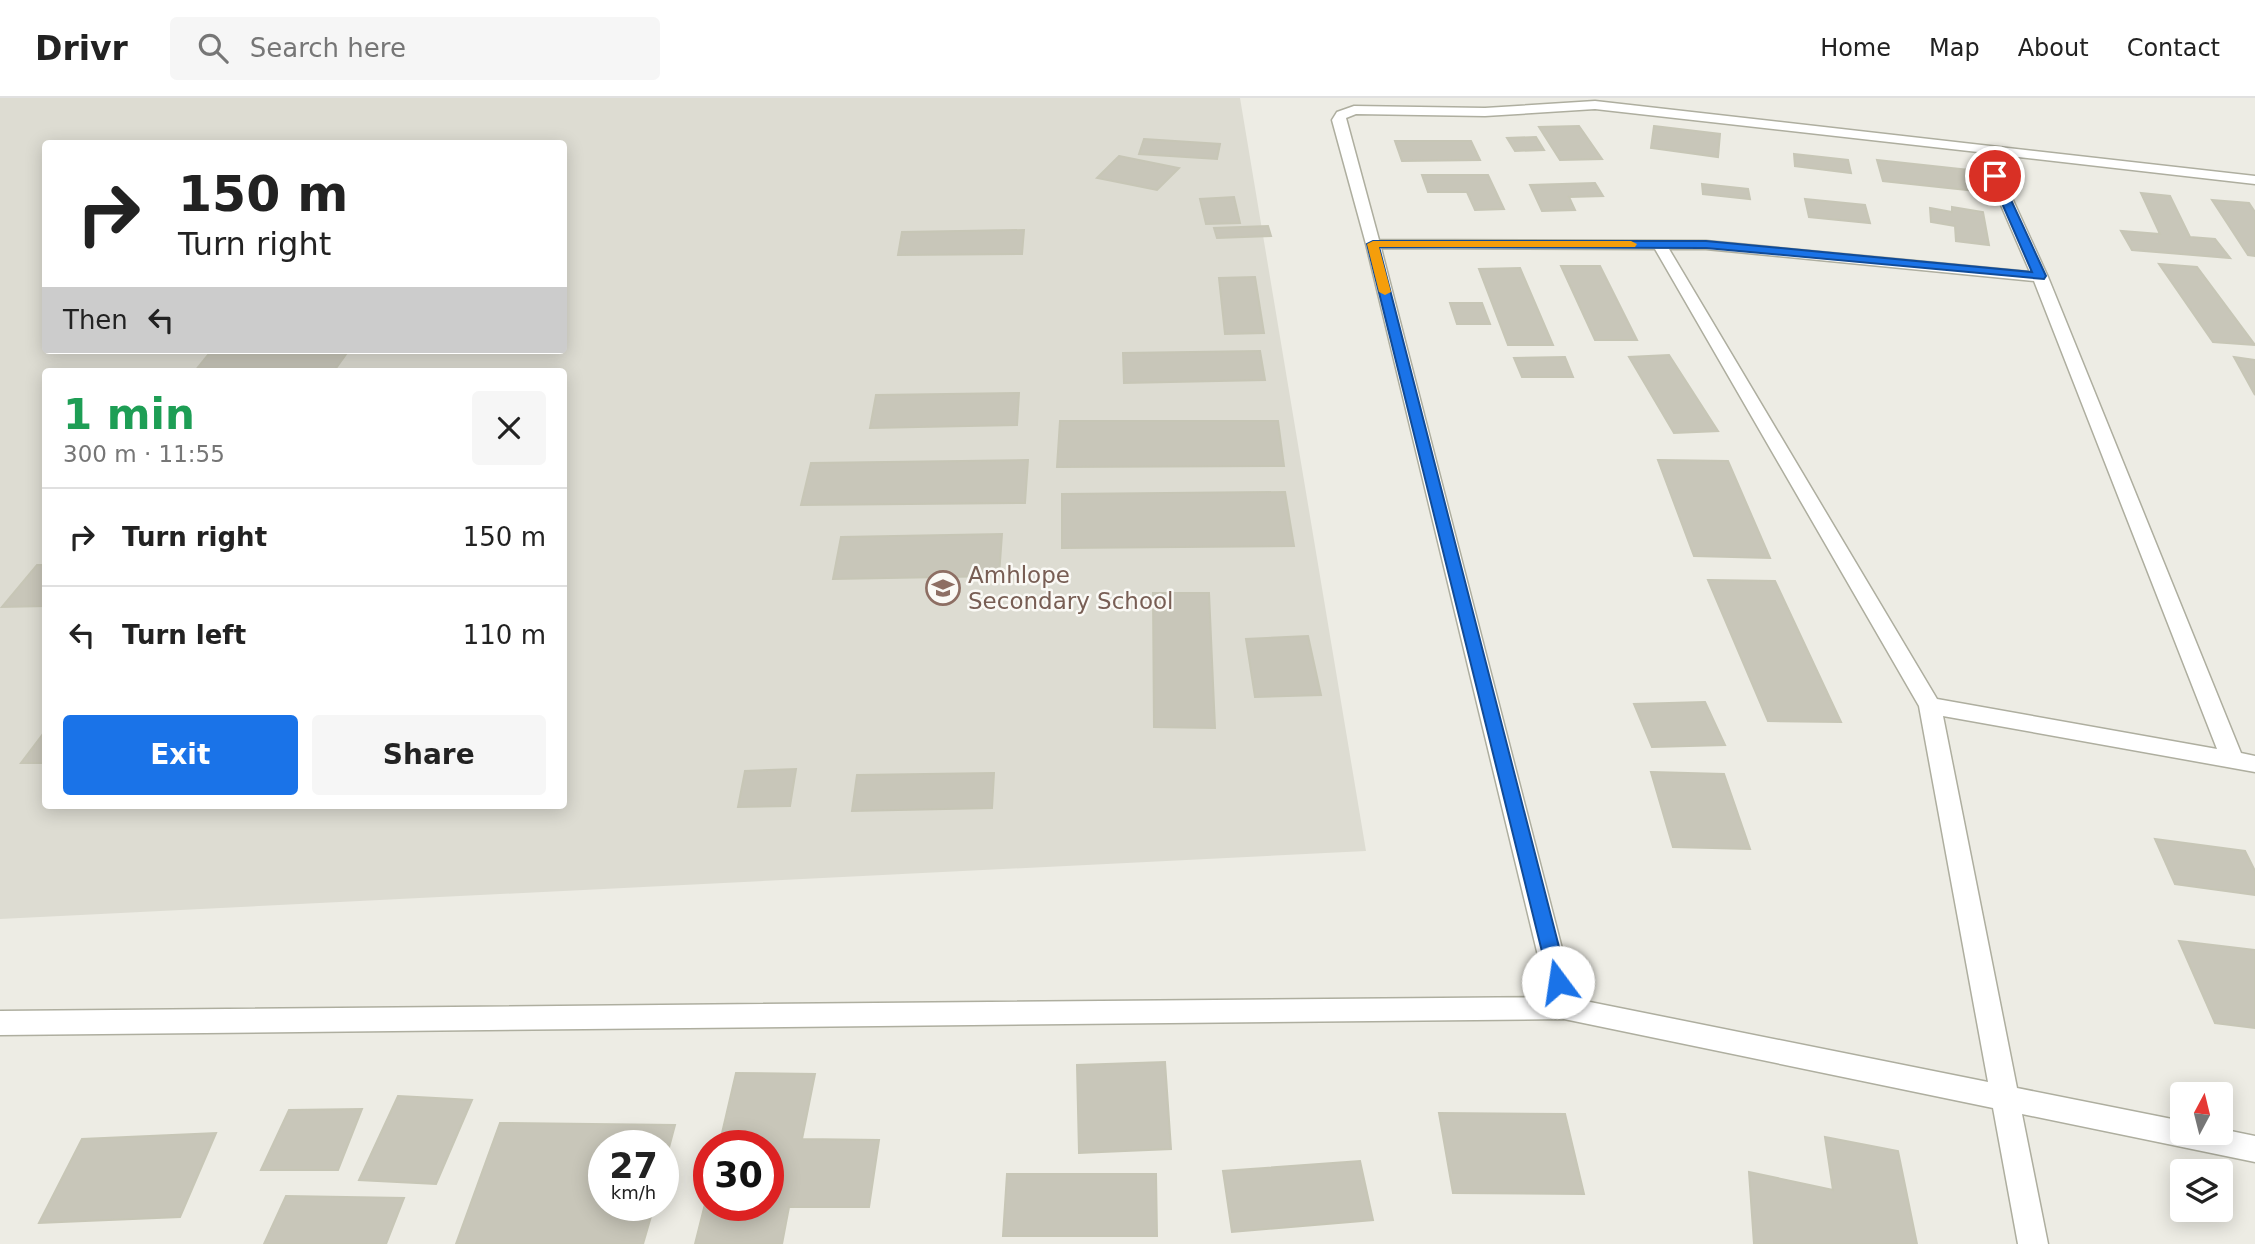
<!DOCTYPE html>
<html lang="en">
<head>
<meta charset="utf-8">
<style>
	:root { --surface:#fff; --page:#f6f6f6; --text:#222; --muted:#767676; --line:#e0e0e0; --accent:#1a73e8 }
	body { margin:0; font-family:"DejaVu Sans",sans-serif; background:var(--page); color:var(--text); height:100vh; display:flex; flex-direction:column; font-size:26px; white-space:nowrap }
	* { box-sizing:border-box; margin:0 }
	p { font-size:23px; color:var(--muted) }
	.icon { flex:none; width:38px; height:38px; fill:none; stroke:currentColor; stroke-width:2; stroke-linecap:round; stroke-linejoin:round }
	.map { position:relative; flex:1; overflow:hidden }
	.panel { position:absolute; left:42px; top:270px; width:525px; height:441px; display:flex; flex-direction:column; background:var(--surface); border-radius:7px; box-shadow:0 4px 18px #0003 }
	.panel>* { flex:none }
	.banner { position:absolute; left:42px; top:42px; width:525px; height:214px; border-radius:7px; box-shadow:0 4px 18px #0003; background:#fff; color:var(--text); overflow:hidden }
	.needle { width:46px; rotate:7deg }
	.tools { position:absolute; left:2170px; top:984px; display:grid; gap:14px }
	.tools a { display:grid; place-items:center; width:63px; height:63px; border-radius:7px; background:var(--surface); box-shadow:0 4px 18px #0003; font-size:35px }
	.speed { position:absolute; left:588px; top:1032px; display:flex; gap:14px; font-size:35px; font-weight:700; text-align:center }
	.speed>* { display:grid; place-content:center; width:91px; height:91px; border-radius:50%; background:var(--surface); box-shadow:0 4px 18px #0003; line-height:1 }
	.speed small { font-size:18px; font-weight:400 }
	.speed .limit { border:10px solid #d22; background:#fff; color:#111 }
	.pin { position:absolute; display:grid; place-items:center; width:60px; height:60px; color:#fff; margin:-30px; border:4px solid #fff; border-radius:50%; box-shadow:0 2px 7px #0007 }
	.me { position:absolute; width:77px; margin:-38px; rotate:346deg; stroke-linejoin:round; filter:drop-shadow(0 0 5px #0008) }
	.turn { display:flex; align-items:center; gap:24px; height:147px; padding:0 21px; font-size:32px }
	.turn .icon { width:91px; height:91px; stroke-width:2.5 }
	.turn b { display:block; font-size:49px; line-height:60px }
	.then { display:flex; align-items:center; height:66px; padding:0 21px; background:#0003; gap:14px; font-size:26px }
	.round { display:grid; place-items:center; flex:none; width:74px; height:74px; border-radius:7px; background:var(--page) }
	.head { display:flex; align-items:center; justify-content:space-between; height:119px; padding:0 21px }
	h1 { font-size:42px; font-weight:600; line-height:52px; color:#1e9e55 }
	.button { display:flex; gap:14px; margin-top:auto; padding:14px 21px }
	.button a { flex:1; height:80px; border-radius:7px; background:var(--accent); color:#fff; font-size:28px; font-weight:600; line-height:80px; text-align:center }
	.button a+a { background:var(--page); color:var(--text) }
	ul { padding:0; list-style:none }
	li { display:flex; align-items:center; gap:21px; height:98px; padding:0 21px; border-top:2px solid var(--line) }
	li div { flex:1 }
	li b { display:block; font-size:26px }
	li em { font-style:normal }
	header { display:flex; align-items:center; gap:42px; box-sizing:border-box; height:98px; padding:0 35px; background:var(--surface); border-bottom:2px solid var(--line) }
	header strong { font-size:33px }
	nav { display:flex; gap:38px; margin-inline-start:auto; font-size:24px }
	.search { width:490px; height:63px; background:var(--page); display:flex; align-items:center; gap:18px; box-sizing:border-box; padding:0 24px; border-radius:7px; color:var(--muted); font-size:26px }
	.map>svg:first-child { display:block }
	.built { fill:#dddcd2; fill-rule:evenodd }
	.building { fill:#c8c6b9; stroke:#c7c6b6; stroke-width:2 }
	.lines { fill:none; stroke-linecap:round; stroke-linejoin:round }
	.minor-casing { stroke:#aeae9f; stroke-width:3 }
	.minor { fill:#fff; fill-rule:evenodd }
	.route { fill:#1a73e8; stroke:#114b97; stroke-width:2 }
	.slow { fill:#f59e0b }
	.labels { text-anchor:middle; stroke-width:5; stroke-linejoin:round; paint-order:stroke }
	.education-label { font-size:23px; fill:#785e54; stroke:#faf9f5; text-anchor:start }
</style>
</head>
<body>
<header>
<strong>Drivr</strong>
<div class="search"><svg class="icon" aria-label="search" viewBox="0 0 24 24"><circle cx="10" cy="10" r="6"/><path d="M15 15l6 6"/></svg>Search here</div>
<nav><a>Home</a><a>Map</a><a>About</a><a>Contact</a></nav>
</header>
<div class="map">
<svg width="2255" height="1146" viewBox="0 0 2255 1146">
	<rect width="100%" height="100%" fill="#edece4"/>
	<!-- built -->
	<path class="built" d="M0,0h1240l126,753 -1366,68zM46,46h518v206h-518zM46,273h518v434h-518z"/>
	<!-- building -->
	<path class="building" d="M1579,28l23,33 -42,1 -21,-33z
		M1654,28l66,8 -2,23 -67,-9z
		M1536,39l8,13 -29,1 -8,-13z
		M1144,41l76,5 -3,15 -78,-5z
		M1395,43h76l9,19 -78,1z
		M1794,56l54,6 3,13 -56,-7z
		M1119,58l60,12 -22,22 -60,-12z
		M1877,62l92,10 8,21 -94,-10z
		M1422,77h66l16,34 -29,1 -8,-18h-39z
		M1595,85l8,13 -34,1 6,13 -33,1 -12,-26z
		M1702,86l46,5 2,10 -47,-5z
		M2141,95l29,3 20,41 25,2 15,19 -98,-8 -11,-19 39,3z
		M1234,99l6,26 -34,1 -6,-25z
		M1805,101l60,6 5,18 -61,-6z
		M2212,102l37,3 6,9v44l-7,-1z
		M1952,109l31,5 6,33 -33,-4 -1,-15 -24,-4 -1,-14 22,4z
		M1268,128l3,10 -54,2 -3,-10z
		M1024,132l-2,24 -124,1 4,-23z
		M2159,166l38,3 58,78 -42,-3z
		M1561,168h39l37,74h-42z
		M1520,170l33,77h-45l-29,-76z
		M1255,179l9,56 -39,1 -6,-56z
		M1450,205h32l8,21h-33z
		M212,252h137l-15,21h-139z
		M1260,253l5,29 -141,3 -1,-30z
		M1669,257l49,76 -44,2 -45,-76z
		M1565,259l8,20h-51l-8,-19z
		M2234,259l21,3v35z
		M1019,295l-2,32 -147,3 6,-33z
		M1060,323h218l6,45 -227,1z
		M1028,362l-3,43 -224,2 10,-42z
		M1658,362l70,1 42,97 -76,-2z
		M1285,394l9,54 -232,2v-54z
		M1002,436l-3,42 -166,3 8,-42z
		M37,467h9v41l-44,1z
		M1708,482l67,1 66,141 -73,-1z
		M1153,495h56l6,135 -61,-1z
		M1308,538l13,59 -66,2 -9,-58z
		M1705,604l20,43 -73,2 -18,-43z
		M46,632v33h-25z
		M796,671l-6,37 -52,1 7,-36z
		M1651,674l73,2 26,75 -77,-2z
		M994,675l-2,35 -140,3 5,-36z
		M2155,741l90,12 10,20v24l-80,-11z
		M2179,843l76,9v78l-40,-5z
		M1165,964l6,87 -92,4 -2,-88z
		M736,975l79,1 -13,65 77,1 -10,67h-80l-7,37h-87l14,-56v18h59v-60h-49z
		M398,998l74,4 -36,84 -77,-4z
		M362,1011l-24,61h-77l28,-60z
		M1439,1015l126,1 19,80 -131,-1z
		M500,1025l175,2 -12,45v-24h-59v60h50l-11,38h-187z
		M216,1035l-36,84 -141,6 43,-84z
		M1825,1039l73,14 19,93h-163l-5,-72 84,18z
		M1360,1063l13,59 -141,12 -9,-61z
		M1007,1076h149l1,62h-154z
		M286,1098l118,2 -18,46h-122z"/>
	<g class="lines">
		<!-- minor casing -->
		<g class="minor-casing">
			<path id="minor" d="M1595,3l660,75v8l-263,-30 56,123 193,476 14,3v16l-312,-56 74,372 165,33v11h39v-3l34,7v26l-233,-48 26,130h-30l-25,-136 -429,-89 -1564,16v-24l1548,-14 -182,-753 -34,-124 5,-8 17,-6 131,2zM1595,11l383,43 52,120 -324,-31 -327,-1 -33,-122 10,-4 129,2zM1381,150l274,1 264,457 69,376 -413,-83zM1669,151h37l328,32 183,468 -280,-50z"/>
		</g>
		<!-- minor -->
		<use href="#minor" class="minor"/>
	</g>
	<!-- route -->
	<path class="route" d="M1995,75l5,3 46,100 -2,3 -338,-31 -327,-1 189,735 -3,6 -7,2 -7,-2 -184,-744 6,-3h333l326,31 -42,-96z"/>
	<!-- slow -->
	<path class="slow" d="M1631,143l6,3 -2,3h-256l12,45 -6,3 -6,-3 -12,-48 6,-3z"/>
	<!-- icons -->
	<defs>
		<g id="school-ring" transform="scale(1.75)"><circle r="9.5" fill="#faf9f5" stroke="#8d6e63" stroke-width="1.5"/><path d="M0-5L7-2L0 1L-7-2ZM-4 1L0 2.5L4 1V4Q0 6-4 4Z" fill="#8d6e63"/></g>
	</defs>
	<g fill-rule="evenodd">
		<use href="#school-ring" x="943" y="490"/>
	</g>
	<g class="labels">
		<!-- education labels -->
		<g class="education-label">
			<text x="968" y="485">Amhlope<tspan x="968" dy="26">Secondary School</tspan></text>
		</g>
	</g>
</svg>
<div class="tools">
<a><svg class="needle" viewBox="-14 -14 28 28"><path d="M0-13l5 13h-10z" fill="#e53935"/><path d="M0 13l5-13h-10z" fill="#767676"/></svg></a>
<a><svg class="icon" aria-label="layers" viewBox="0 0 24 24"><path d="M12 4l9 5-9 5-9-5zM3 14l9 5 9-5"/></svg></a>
</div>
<div class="speed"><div>27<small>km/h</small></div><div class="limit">30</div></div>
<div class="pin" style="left:1995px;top:78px;background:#d93025"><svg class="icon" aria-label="arrive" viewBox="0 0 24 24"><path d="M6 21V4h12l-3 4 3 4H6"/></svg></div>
<svg class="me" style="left:1558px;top:884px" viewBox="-20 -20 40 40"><circle r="19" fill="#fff"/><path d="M0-13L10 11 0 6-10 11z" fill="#1a73e8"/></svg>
<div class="banner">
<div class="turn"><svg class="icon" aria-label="right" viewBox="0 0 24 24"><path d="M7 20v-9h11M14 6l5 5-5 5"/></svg><div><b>150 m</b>Turn right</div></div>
<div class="then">Then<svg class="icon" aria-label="left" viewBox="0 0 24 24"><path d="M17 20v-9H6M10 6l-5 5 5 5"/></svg></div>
</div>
<section class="panel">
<div class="head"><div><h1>1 min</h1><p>300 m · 11:55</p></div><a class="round"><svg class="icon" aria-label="close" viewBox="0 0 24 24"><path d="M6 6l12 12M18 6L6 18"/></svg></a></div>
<ul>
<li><svg class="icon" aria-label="right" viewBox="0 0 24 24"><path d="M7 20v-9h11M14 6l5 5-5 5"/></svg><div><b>Turn right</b></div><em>150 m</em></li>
<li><svg class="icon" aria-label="left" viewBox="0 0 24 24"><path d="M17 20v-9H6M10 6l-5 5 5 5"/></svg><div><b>Turn left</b></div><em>110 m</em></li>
</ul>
<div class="button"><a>Exit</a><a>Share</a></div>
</section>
</div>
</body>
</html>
